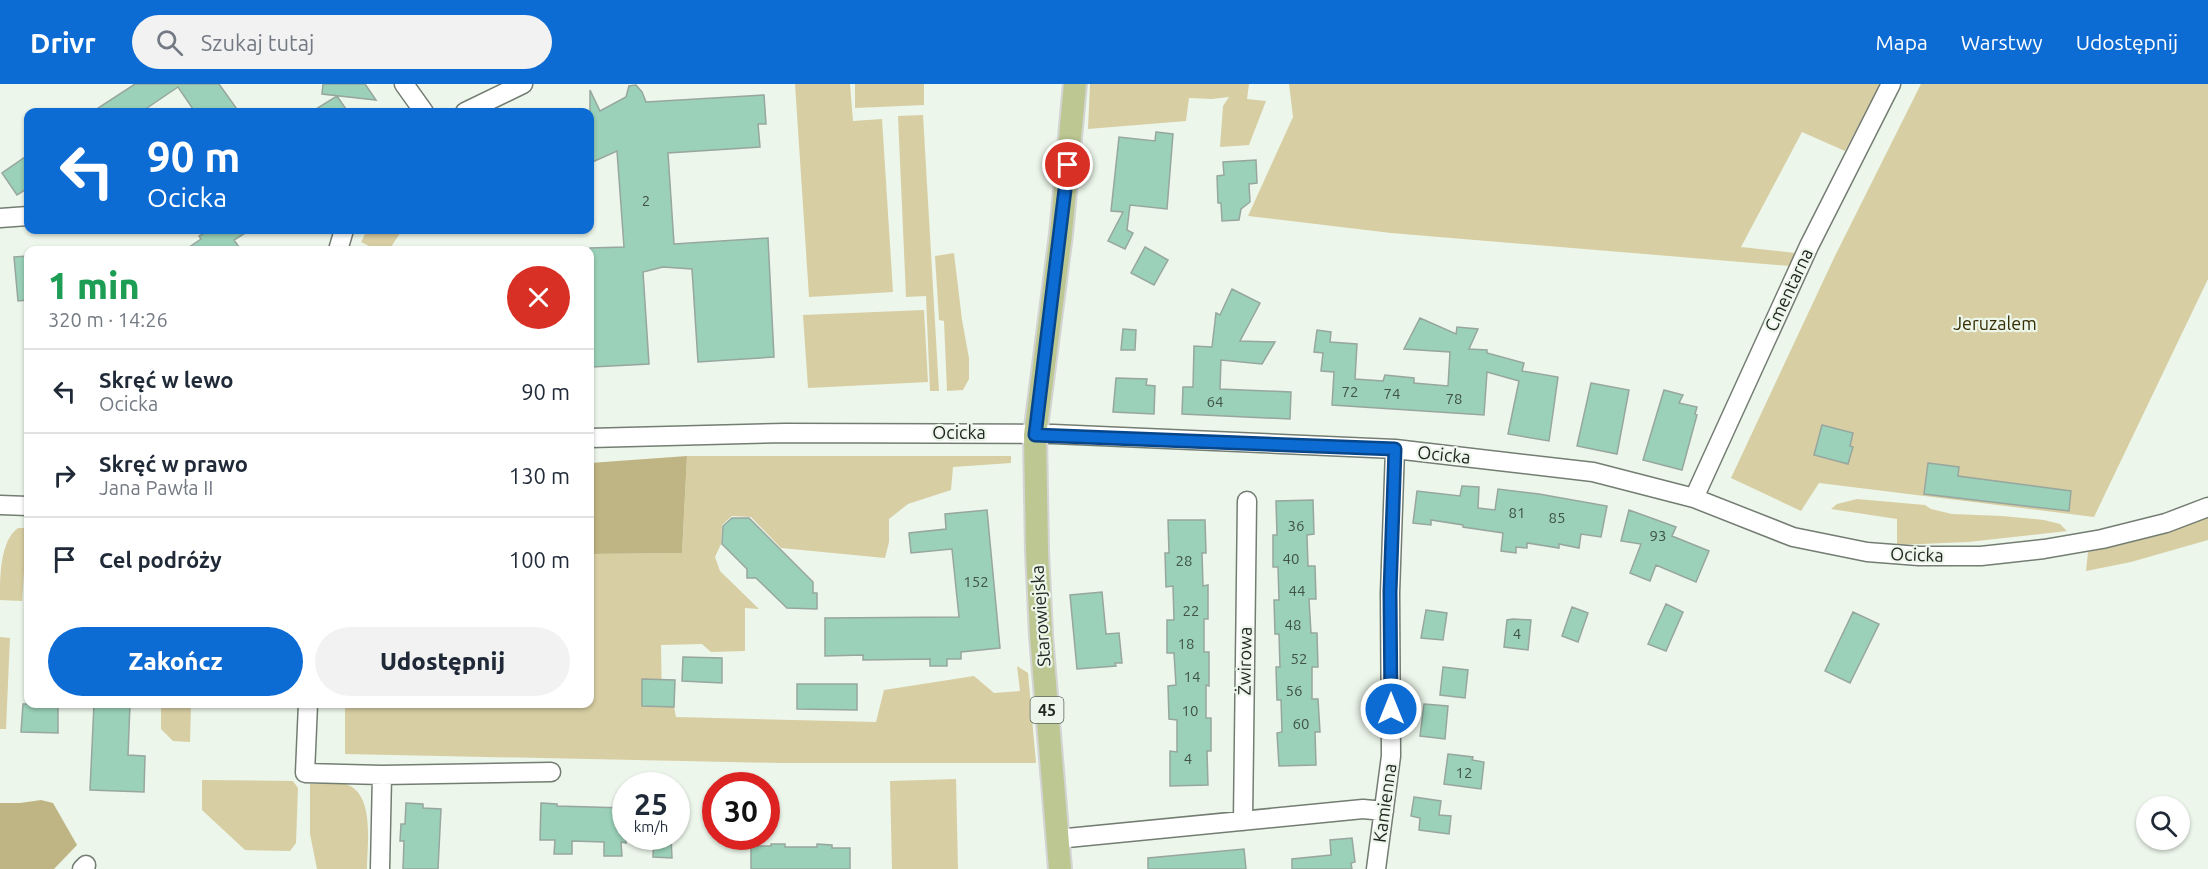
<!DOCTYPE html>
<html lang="pl">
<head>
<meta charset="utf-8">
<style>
	:root { --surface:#fff; --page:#f2f2f3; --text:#1f2937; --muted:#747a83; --line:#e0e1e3; --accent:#0d6bd4 }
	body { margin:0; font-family:Ubuntu,sans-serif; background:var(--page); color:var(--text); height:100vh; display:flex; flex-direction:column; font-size:22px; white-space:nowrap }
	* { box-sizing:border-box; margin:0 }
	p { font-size:20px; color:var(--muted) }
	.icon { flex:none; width:33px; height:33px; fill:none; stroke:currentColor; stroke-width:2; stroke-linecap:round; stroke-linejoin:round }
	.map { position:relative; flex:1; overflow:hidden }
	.drawer { position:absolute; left:24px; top:162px; width:570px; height:462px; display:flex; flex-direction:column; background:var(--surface); border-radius:12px; box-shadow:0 2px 4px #0004 }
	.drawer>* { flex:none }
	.hud { position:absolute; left:24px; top:24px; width:570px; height:126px; border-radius:12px; box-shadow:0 2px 4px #0004; background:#0d6bd4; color:#fff; overflow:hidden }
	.buttons { position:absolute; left:2136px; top:712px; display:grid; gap:12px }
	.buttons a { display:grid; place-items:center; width:54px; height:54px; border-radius:50%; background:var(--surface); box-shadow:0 2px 4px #0004; font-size:30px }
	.speed { position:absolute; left:612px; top:688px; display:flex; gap:12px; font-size:30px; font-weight:700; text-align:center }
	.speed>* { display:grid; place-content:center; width:78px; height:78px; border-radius:50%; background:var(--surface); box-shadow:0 2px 4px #0004; line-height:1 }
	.speed small { font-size:15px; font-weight:400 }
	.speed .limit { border:9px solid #d22; background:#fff; color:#111 }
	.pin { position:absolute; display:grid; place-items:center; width:51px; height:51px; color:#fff; margin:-26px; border:3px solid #fff; border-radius:50%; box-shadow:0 2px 6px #0007 }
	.me { position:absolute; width:66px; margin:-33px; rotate:0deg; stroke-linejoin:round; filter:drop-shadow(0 0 4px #0008) }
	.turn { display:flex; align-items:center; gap:21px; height:126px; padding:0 24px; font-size:27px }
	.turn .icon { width:78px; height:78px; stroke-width:2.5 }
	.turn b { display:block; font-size:42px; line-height:51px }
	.round { display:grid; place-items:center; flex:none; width:63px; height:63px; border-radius:32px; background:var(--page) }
	.summary { display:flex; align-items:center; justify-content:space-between; height:102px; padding:0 24px }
	h1 { font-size:36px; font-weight:800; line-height:45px; color:#1e9e55 }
	.action { display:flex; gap:12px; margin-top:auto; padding:12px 24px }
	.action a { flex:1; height:69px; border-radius:36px; background:var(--accent); color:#fff; font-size:24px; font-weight:800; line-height:69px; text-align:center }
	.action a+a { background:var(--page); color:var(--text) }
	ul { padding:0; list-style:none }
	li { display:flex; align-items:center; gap:18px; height:84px; padding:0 24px; border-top:2px solid var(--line) }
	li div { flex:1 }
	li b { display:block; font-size:22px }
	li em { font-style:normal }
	header { display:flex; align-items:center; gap:36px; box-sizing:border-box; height:84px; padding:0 30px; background:var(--accent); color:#fff }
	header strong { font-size:28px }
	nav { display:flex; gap:33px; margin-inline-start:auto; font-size:21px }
	.search { width:420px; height:54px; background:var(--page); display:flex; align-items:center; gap:15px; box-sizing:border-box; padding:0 21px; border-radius:33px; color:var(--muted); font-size:22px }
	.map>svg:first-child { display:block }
	.green { fill:#d8cea3 }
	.forest { fill:#bfb483 }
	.building { fill:#9ad1b8; stroke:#97a69f; stroke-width:1.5 }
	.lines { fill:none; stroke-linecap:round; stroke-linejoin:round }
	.minor-casing { stroke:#737d72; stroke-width:21 }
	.major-casing { stroke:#d3d4d3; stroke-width:26 }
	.minor { stroke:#fff; stroke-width:18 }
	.major { stroke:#bcc792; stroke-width:22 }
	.route-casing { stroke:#08468a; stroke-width:15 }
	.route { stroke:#0d6bd4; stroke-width:10 }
	.labels { text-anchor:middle; stroke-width:4.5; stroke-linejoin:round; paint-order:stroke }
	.number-label { font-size:15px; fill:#415248 }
	.shield { fill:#ecf6ea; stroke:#5f655e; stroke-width:1.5 }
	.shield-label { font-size:16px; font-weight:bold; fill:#232722 }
	.street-label { font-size:18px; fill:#232722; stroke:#ecf6ea }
	.park-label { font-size:18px; fill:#372e04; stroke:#ecf6ea }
</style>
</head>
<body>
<header>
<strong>Drivr</strong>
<div class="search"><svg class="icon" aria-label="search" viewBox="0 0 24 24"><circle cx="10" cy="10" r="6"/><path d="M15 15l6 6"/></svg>Szukaj tutaj</div>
<nav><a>Mapa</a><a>Warstwy</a><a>Udostępnij</a></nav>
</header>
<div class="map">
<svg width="2208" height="785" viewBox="0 0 2208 785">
	<rect width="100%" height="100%" fill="#ecf6ea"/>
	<!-- green -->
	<path class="green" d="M795,0h55l3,37 29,-2 11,173 -84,5z
		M855,0h69v21l-69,3z
		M1090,0h159l-2,15 19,2 -17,44 -29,2 3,-41 6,-9 -17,2 -23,-1 -3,23 -98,8z
		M1289,0h591l-35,67 -43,-19 -61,115 54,6 -5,13 -399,-33 -143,-17 45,-99z
		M1921,0h287v195l-114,238 -275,-34 -18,28 -70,-33 103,-220z
		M923,31l16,276h-9l-4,-95 -20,1 -8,-181z
		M367,146h35l-13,20h-12l-16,-8z
		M954,169l8,67 7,38v21l-6,11 -16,1 -3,-70 -5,-1 -4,-64z
		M924,226l4,72 -120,6 -5,-73z
		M687,372h324v7l-58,4 -2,23 -43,14 -19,15v23l-4,16 -104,-10 -30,-31 -19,-1 -10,9 -1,19 -6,13 5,14 39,38 -14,-1v43l-34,1 -9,-8 -41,1 1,62h12l2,10 200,5 8,-32 90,-14 20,17 26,-2 -3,-25 11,7 8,90h-254l-437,-9v-50h245v-150l92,-1z
		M1857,415l68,6 6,4 21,5 50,2 42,4 16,4 7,7 -99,11 -71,3v-26l-66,-10 6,-5z
		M2208,434v22l-77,22 -45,9 2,-19 48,-11z
		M18,444h9l-5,73 -22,-1c0,-24 0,-59 18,-72z
		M0,553l10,1 -4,91h-6z
		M161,620h30l-1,38 -17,-1 -12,-12z
		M956,695l2,90h-66l-2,-88z
		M202,696l91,1 5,7 -2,55 -6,8 -45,-1 -43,-40z
		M310,700c9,0 30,-2 38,1 27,11 19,61 19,84h-50l-7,-35z"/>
	<!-- forest -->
	<path class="forest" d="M687,372l-5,97 -92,1v-91z
		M41,716l12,3 24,42 -23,24h-54v-66h20z"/>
	<!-- building -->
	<path class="building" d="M135,0h84l20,28h-44l-17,-25 -37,25h-49z
		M323,0h42l11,16 -54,-6z
		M636,1l6,7 4,10 118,-7 2,29h-8l2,23 -92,6 6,91 94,-6 6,119 -76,5 -6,-93 -29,-2 -20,5 6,92 -57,3 -2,-27v-92l34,-1 -7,-96 -27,12v-73l10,21 26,-14 3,-11z
		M337,12l11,16h-37z
		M1156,48l17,2 -6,75 -37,-4 -3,25 6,3 -8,16 -17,-8 15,-29 -12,-1 8,-74 36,4z
		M28,71v33l-11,7 -15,-22z
		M1256,76l1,23 -8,1 1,18 -9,7 -2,11 -17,1 -1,-18h-3l-1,-27 7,-1 -1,-13z
		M210,146h40l-16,10 7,10h-56l16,-11 -2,-3z
		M1145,163l23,13 -14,25 -23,-12z
		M28,172v44l-10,1 -4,-44z
		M1232,205l28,14 -20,38 35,1 -13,22 -41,-4 -1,29 71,3 -1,27 -108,-5 1,-27h10l1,-41 18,1 4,-34 4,2z
		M1420,234l36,16 1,-7 21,2 -9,20 18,1v3l37,10 -2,8 36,6 -9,64 -41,-7 11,-53 -32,-9 -3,43 -152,-10 2,-33 -13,-1 2,-18 -9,-1 3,-22 14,2 -1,10 27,2 -2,35 28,2 2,-6 29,3v5l34,3 2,-34 -46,-3z
		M1123,245l13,1 -1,20h-14z
		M1116,294l31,1 -1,6 9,1 -1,28 -41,-2z
		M1591,299l38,7 -12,64 -40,-8z
		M1664,306l19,5 -4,8 18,4 -2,7 2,1 -15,55 -39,-10z
		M1822,341l31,8 -3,13 3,1 -5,17 -34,-9z
		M1928,379l31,4 -1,9 113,15 -2,20 -145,-17z
		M1462,402l17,1 -1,21 17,2 3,-21 41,5 68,12 -6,31 -20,-3 -2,14 -20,-4v4l-32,-5v5l-11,-1v6l-15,-2 2,-18 -40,-6v-2l-32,-5v5l-18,-2 4,-32 43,5z
		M1313,416l1,34 -7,1 1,31h7l1,33h-7l2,34h6l1,34h-6v32h6l2,33h-5l1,33 -37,1 -2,-33 5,-1 -1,-32h-4l-1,-33h4l-1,-33h-4l-1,-34h5l-1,-33h-5v-32h4l-1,-34z
		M987,426l13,138 -39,4v7h-14v7h-17v-7l-67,1v-5l-38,1v-38l134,-1 -7,-68 -41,4 -2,-20 37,-4 -1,-15z
		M1629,426l47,17 -4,9 37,15 -13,31 -40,-17 -6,16 -20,-8 11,-29 -20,-3z
		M732,434h17l64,64v11h4v16l-30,-1 -31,-30h-9v-9l-25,-25 1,-18z
		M1168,436h37l1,33h-4l1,33 5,-1v34h-4v33h5v34l-3,-1v33h5v33h-4l1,34 -38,1v-35l7,1v-32l-8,-1 -1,-33 8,-1 -2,-32h-7v-33h7l-1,-34 -7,1 -1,-34h4z
		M1102,508l4,42 13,-1 3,30h-7l1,3 -39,3 -7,-74z
		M1666,520l17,8 -17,39 -18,-7z
		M1572,523l16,6 -10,29 -16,-6z
		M1426,526l21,3 -4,27 -22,-2z
		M1853,528l26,12 -29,59 -25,-12z
		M1513,535l18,1 -3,30 -24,-3 3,-27z
		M683,573l39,1v25l-40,-2z
		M1443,583l25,3 -3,28 -25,-3z
		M642,595l33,1 -1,27 -32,-1z
		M797,600h60v26l-60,-1z
		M23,620h35v29l-37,-1z
		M94,620h36l-2,51 17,1 -1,36 -54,-2z
		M1424,620l24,2 -3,33 -25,-3z
		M1448,670l25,3 -1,3 12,2 -3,27 -37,-5z
		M1414,713l27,4 -2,14 12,1 -2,18 -30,-4 1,-12 -9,-2z
		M406,719l17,1v4l18,1 -3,60h-35l1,-28h-4l1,-17h4z
		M541,719l16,1v2l69,2v35l-5,-1 1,14h-18v-14l-32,-1v13h-18l1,-14h-15z
		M654,753h17l1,21 -19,-1z
		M1352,754l3,24 -4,1 1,6h-60v-10l39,-4 -1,-15z
		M771,760h14v3h32v-3l15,1v3h18v21h-99v-23h20z
		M1244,765l2,20h-98v-11z"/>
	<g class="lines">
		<!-- minor casing -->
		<g class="minor-casing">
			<path id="minor" d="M404,0l20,28
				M465,28l58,-28
				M0,134l28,-2
				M338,166l6,-20
				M590,354l195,-5 268,1 342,15 198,23 101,26 99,39 74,15 52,4h62l63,-7 58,-10 64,-16 42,-16
				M1694,414l115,-252 82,-162
				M0,421l28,1
				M308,620l-3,69 77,2 169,-3
				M1243,737l4,-320
				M1057,755l306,-30 21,2
				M82,785l4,-4
				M380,785l2,-94
				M1376,785l15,-113 -1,-163 5,-144"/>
		</g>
		<!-- major casing -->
		<g class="major-casing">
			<path id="major" d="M1060,785l-19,-234 -4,-84 -2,-116 26,-201 14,-150"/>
		</g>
		<!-- minor -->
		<use href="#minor" class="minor"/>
		<!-- major -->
		<use href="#major" class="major"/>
	</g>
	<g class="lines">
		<!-- route casing -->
		<g class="route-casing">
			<path id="route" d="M1068,81l-33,270 360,14 -5,143 1,117"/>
		</g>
		<!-- route -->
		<use href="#route" class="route"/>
	</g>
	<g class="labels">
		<!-- number labels -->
		<g class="number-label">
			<text x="646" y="122">2</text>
			<text x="1350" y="313">72</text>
			<text x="1392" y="315">74</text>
			<text x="1454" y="320">78</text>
			<text x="1215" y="323">64</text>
			<text x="1517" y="434">81</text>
			<text x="1557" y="439">85</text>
			<text x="1296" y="447">36</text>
			<text x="1658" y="457">93</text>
			<text x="1291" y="480">40</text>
			<text x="1184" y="482">28</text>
			<text x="976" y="503">152</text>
			<text x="1297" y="512">44</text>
			<text x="1191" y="532">22</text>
			<text x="1293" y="546">48</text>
			<text x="1517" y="555">4</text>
			<text x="1186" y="565">18</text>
			<text x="1299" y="580">52</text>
			<text x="1192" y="598">14</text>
			<text x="1294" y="612">56</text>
			<text x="1190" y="632">10</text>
			<text x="1301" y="645">60</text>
			<text x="1188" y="680">4</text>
			<text x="1464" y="694">12</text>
		</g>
		<!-- shield labels -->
		<rect class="shield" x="1030.5" y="613" width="33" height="26" rx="4.5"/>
		<g class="shield-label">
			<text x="1047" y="632">45</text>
		</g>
		<!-- street labels -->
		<g class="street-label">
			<text transform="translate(1789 206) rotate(-65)" y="6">Cmentarna</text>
			<text x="959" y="355">Ocicka</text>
			<text transform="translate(1444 371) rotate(6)" y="6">Ocicka</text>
			<text transform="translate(1917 471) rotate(2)" y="6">Ocicka</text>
			<text transform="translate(1041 532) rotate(-94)" y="6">Starowiejska</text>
			<text transform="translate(1245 577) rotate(-89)" y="6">Żwirowa</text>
			<text transform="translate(1385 719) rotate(-82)" y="6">Kamienna</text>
		</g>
		<!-- park labels -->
		<g class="park-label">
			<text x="1995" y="246">Jeruzalem</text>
		</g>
	</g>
</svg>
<div class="buttons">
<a><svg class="icon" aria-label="search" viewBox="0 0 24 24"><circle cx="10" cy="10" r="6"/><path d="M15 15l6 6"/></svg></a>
</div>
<div class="speed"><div>25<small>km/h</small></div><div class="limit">30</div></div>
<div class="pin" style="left:1068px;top:81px;background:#d93025"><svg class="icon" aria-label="arrive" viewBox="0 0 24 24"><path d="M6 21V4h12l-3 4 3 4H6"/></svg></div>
<svg class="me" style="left:1391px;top:625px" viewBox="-20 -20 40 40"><circle r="17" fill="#0d6bd4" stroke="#fff" stroke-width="3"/><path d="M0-11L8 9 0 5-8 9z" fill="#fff"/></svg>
<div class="hud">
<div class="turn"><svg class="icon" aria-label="left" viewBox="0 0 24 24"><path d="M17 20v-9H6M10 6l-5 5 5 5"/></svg><div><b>90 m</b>Ocicka</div></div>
</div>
<section class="drawer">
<div class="summary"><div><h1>1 min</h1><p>320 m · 14:26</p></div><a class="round" style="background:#d93025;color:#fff"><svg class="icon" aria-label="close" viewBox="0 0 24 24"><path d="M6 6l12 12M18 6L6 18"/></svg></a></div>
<ul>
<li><svg class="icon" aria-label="left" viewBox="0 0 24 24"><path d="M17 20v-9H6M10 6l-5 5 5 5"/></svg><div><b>Skręć w lewo</b><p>Ocicka</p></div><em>90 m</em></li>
<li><svg class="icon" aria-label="right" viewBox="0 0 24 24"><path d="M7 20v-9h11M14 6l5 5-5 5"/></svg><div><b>Skręć w prawo</b><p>Jana Pawła II</p></div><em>130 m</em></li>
<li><svg class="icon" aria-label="arrive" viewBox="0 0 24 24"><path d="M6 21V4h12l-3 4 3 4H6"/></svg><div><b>Cel podróży</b></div><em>100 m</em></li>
</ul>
<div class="action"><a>Zakończ</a><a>Udostępnij</a></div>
</section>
</div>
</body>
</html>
